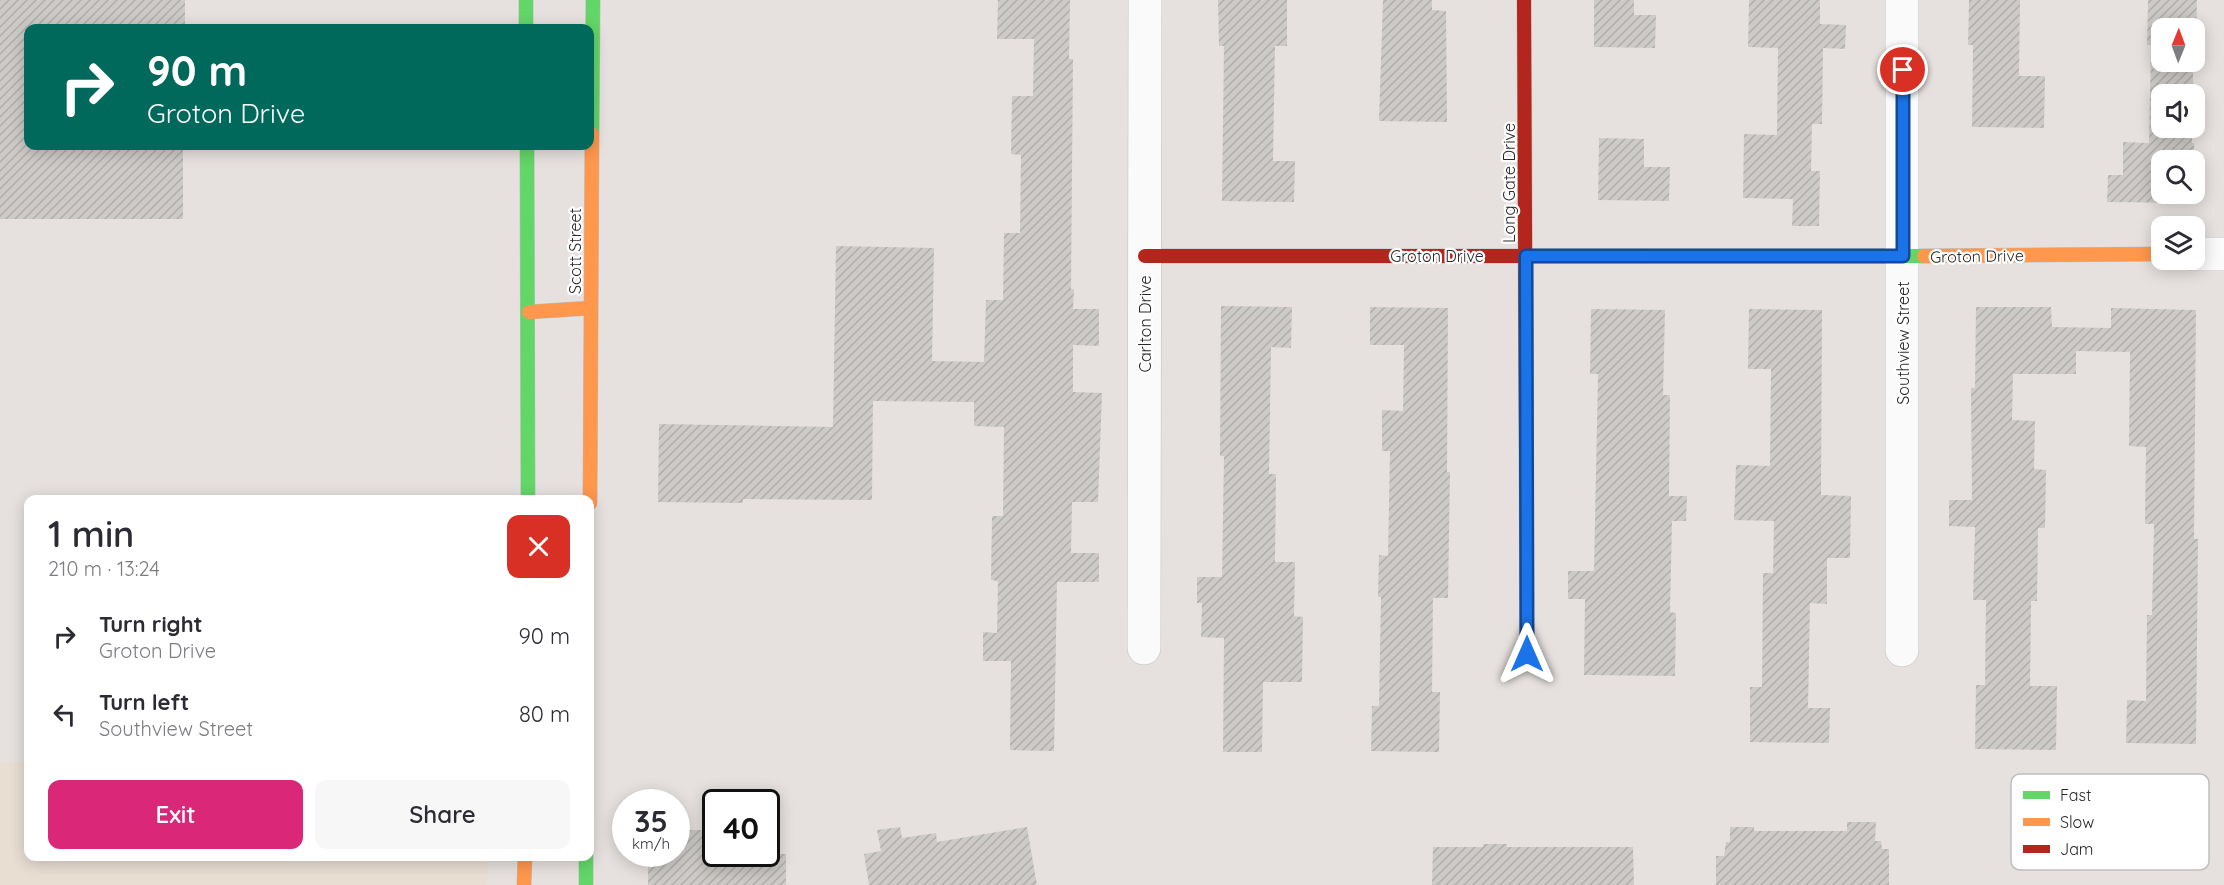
<!DOCTYPE html>
<html lang="en">
<head>
<meta charset="utf-8">
<style>
	:root { --surface:#fff; --page:#f7f7f7; --text:#2b2b33; --muted:#7c7c81; --accent:#db2777 }
	body { margin:0; font-family:Quicksand,sans-serif; background:var(--page); color:var(--text); height:100vh; display:flex; flex-direction:column; font-size:22px; white-space:nowrap }
	* { box-sizing:border-box; margin:0 }
	p { font-size:20px; color:var(--muted) }
	.icon { flex:none; width:33px; height:33px; fill:none; stroke:currentColor; stroke-width:2; stroke-linecap:round; stroke-linejoin:round }
	.map { position:relative; flex:1; overflow:hidden }
	.side { position:absolute; left:24px; top:495px; width:570px; height:366px; display:flex; flex-direction:column; background:var(--surface); border-radius:12px; box-shadow:0 3px 15px #0003 }
	.side>* { flex:none }
	.guide { position:absolute; left:24px; top:24px; width:570px; height:126px; border-radius:12px; box-shadow:0 3px 15px #0003; background:#00695c; color:#fff; overflow:hidden }
	.needle { width:39px; rotate:1deg }
	.tools { position:absolute; left:2151px; top:18px; display:grid; gap:12px }
	.tools a { display:grid; place-items:center; width:54px; height:54px; border-radius:12px; background:var(--surface); box-shadow:0 3px 15px #0003; font-size:30px }
	.speed { position:absolute; left:612px; top:789px; display:flex; gap:12px; font-size:30px; font-weight:700; text-align:center }
	.speed>* { display:grid; place-content:center; width:78px; height:78px; border-radius:50%; background:var(--surface); box-shadow:0 3px 15px #0003; line-height:1 }
	.speed small { font-size:15px; font-weight:400 }
	.speed .limit { border:3px solid #111; border-radius:9px; background:#fff; color:#111 }
	.pin { position:absolute; display:grid; place-items:center; width:51px; height:51px; color:#fff; margin:-26px; border:3px solid #fff; border-radius:50%; box-shadow:0 2px 6px #0007 }
	.me { position:absolute; width:66px; margin:-33px; rotate:0deg; stroke-linejoin:round; filter:drop-shadow(0 0 4px #0008) }
	.turn { display:flex; align-items:center; gap:21px; height:126px; padding:0 24px; font-size:27px }
	.turn .icon { width:78px; height:78px; stroke-width:2.5 }
	.turn b { display:block; font-size:42px; line-height:51px }
	.round { display:grid; place-items:center; flex:none; width:63px; height:63px; border-radius:12px; background:var(--page) }
	.overview { display:flex; align-items:center; justify-content:space-between; height:102px; padding:0 24px }
	h1 { font-size:36px; font-weight:600; line-height:45px }
	.button { display:flex; gap:12px; margin-top:auto; padding:12px 24px }
	.button a { flex:1; height:69px; border-radius:12px; background:var(--accent); color:#fff; font-size:24px; font-weight:600; line-height:69px; text-align:center }
	.button a+a { background:var(--page); color:var(--text) }
	ul { padding:0; list-style:none }
	li { display:flex; align-items:center; gap:18px; height:78px; padding:0 24px }
	li div { flex:1 }
	li b { display:block; font-size:22px }
	li em { font-style:normal }
	.map>svg:first-child { display:block }
	.education { fill:#e9ded2 }
	.building { fill:url(#building-hatch) }
	.lines { fill:none; stroke-linecap:round; stroke-linejoin:round }
	.street-casing { stroke:#c0bfbf; stroke-width:34 }
	.fast-casing { stroke:#c0bfbf; stroke-width:15 }
	.slow-casing { stroke:#c0bfbf; stroke-width:15 }
	.jam-casing { stroke:#c0bfbf; stroke-width:15 }
	.street { stroke:#fbfafa; stroke-width:33 }
	.fast { stroke:#63d668; stroke-width:14 }
	.slow { stroke:#ff974d; stroke-width:14 }
	.jam { stroke:#b3261e; stroke-width:14 }
	.route-casing { stroke:#114b97; stroke-width:15 }
	.route { stroke:#1a73e8; stroke-width:10 }
	.labels { text-anchor:middle; stroke-width:4.5; stroke-linejoin:round; paint-order:stroke }
	.street-label { font-size:16px; fill:#282828; stroke:#fff }
	.key { fill:#fff; stroke:#bebebe; stroke-width:1.5 }
	.key-label { font-size:16px; fill:#282828 }
</style>
</head>
<body>
<div class="map">
<svg width="2224" height="885" viewBox="0 0 2224 885">
	<defs>
		<pattern id="building-hatch" width="6" height="6" patternUnits="userSpaceOnUse" patternTransform="scale(1.5)"><rect width="6" height="6" fill="#cdcac7"/><path d="M-1 1l2-2M0 6l6-6M5 7l2-2" fill="none" stroke="#b0aeab"/></pattern>
	</defs>
	<rect width="100%" height="100%" fill="#e6e1de"/>
	<!-- education -->
	<path class="education" d="M0,762h28v94l460,1 -1,28h-487z"/>
	<!-- building -->
	<path class="building" d="M0,0h185v28h-157v118h155v73h-183z
		M998,0h72l-1,59h4l-2,230h3l-1,20h26v37l-26,-1v47l29,1 -4,109h-26l-1,51h28v29h-42l-3,169 -44,-1 1,-89h-28v-29l14,1 1,-52 -7,-1 1,-64h11l1,-89 -30,-1v-24l-101,-1 -1,99 -129,-1v4l-85,-1 1,-78 174,3 3,-181 98,2 -2,113 52,1 2,-62h17l1,-67h16l1,-78 -10,-1 1,-58h21l1,-57h-37z
		M1218,0h69v46h-12l-2,115h22l-1,41 -72,-1 2,-155h-5z
		M1383,0h49v10l14,1 1,111 -68,-1z
		M1594,0h40v15h22l-1,33 -61,-1z
		M1749,0h71v24l26,1 -1,24 -22,-1 -1,76h-10l-1,47h9l-1,55h-27l1,-27 -50,-1 1,-64 33,1 1,-87 -30,-1z
		M1969,0h51l-1,76h26l-1,52 -72,-1 1,-82h-5z
		M2148,0h49l-1,46 -2,-18h-32v34h31v32h-31v34h30v15h2v17h-32v34h31v9l-86,-1 1,-27h15v-33l26,1 2,-98h-4z
		M1599,138l45,1v28h26l-1,34 -71,-1z
		M1221,306l71,1 -1,41 -20,-1 -2,127h7l-1,88h20l-1,54 9,1 -1,65h-39l-1,70h-39l1,-114 -23,-1 1,-34h-5v-26h25l2,-121h-4z
		M1370,307l78,1 -1,164h3l-2,126h-15l-1,94h8l-1,60 -68,-1 1,-45h7l2,-109h-3l1,-42 9,1 2,-105h-8v-41l21,1 1,-66h-34z
		M1976,307h75l1,20 59,1v-20l85,2 -2,229h4l-2,205 -70,-1 1,-43 19,1 1,-86h5l2,-91h-9l1,-77 -17,-1 1,-94 -54,-1v23h-63l-1,46 23,1 -1,48 12,1 -1,58h-7l-1,73h-6l-1,85h27l-1,64 -81,-1 1,-64h9l1,-85h-13l2,-73 -26,-1v-26h23l-1,-112h4z
		M1591,309l74,1 -2,85h7l-1,101h18l-1,25h-14l-2,91 6,1 -1,63 -91,-1 1,-76h-17v-28h26l4,-197h-8z
		M1749,309l73,1 -1,185 30,1 -1,62h-23v46l-17,-1 -2,105h22l-1,35 -79,-1v-55h12l1,-114h10l1,-52 -40,-1 2,-55 34,1 1,-97h-23z
		M1847,822h29l-1,19h6l1,8h7v36h-173v-29h8l2,-14h4v-15h24v4h93z
		M900,827l2,11 34,-5 1,9 90,-15 10,58h-168l-5,-31 17,-3 -4,-21z
		M676,830h40v24h70v31h-138v-31h28z
		M1483,844h24v3h126l1,38h-202l1,-38h50z"/>
	<g class="lines">
		<!-- street casing -->
		<g class="street-casing">
			<path id="street" d="M2194,254h30
				M1144,648l1,-648
				M1902,650v-650"/>
		</g>
		<!-- fast casing -->
		<g class="fast-casing">
			<path id="fast" d="M526,0v28
				M592,134l1,-134
				M527,146l1,354
				M1642,256h282
				M586,856v29"/>
		</g>
		<!-- slow casing -->
		<g class="slow-casing">
			<path id="slow" d="M1924,256l238,-2
				M529,312l62,-4
				M1526,447l1,207
				M590,503l2,-369
				M524,885l1,-29"/>
		</g>
		<!-- jam casing -->
		<g class="jam-casing">
			<path id="jam" d="M1524,0l2,447
				M1145,256h497"/>
		</g>
		<!-- street -->
		<use href="#street" class="street"/>
		<!-- fast -->
		<use href="#fast" class="fast"/>
		<!-- slow -->
		<use href="#slow" class="slow"/>
		<!-- jam -->
		<use href="#jam" class="jam"/>
	</g>
	<g class="lines">
		<!-- route casing -->
		<g class="route-casing">
			<path id="route" d="M1527,654l-1,-398h377v-186"/>
		</g>
		<!-- route -->
		<use href="#route" class="route"/>
	</g>
	<g class="labels">
		<!-- street labels -->
		<g class="street-label">
			<text transform="translate(1509 183) rotate(-90)" y="6">Long Gate Drive</text>
			<text transform="translate(575 251) rotate(-90)" y="6">Scott Street</text>
			<text x="1437" y="262">Groton Drive</text>
			<text transform="translate(1977 256) rotate(-1)" y="6">Groton Drive</text>
			<text transform="translate(1145 324) rotate(-90)" y="6">Carlton Drive</text>
			<text transform="translate(1903 343) rotate(-90)" y="6">Southview Street</text>
		</g>
	</g>
	<!-- legend -->
	<rect x="2011" y="774" width="198" height="96" rx="9" class="key"/>
	<rect x="2023" y="791" width="27" height="8" fill="#63d668"/>
	<rect x="2023" y="818" width="27" height="8" fill="#ff974d"/>
	<rect x="2023" y="845" width="27" height="8" fill="#b3261e"/>
	<g class="key-label">
		<text x="2060" y="801">Fast</text>
		<text x="2060" y="828">Slow</text>
		<text x="2060" y="855">Jam</text>
	</g>
</svg>
<div class="tools">
<a><svg class="needle" viewBox="-14 -14 28 28"><path d="M0-13l5 13h-10z" fill="#e53935"/><path d="M0 13l5-13h-10z" fill="#7c7c81"/></svg></a>
<a><svg class="icon" aria-label="sound" viewBox="0 0 24 24"><path d="M4 9h4l5-4v14l-5-4H4zM17 9q2 3 0 6"/></svg></a>
<a><svg class="icon" aria-label="search" viewBox="0 0 24 24"><circle cx="10" cy="10" r="6"/><path d="M15 15l6 6"/></svg></a>
<a><svg class="icon" aria-label="layers" viewBox="0 0 24 24"><path d="M12 4l9 5-9 5-9-5zM3 14l9 5 9-5"/></svg></a>
</div>
<div class="speed"><div>35<small>km/h</small></div><div class="limit">40</div></div>
<div class="pin" style="left:1903px;top:70px;background:#d93025"><svg class="icon" aria-label="arrive" viewBox="0 0 24 24"><path d="M6 21V4h12l-3 4 3 4H6"/></svg></div>
<svg class="me" style="left:1527px;top:654px" viewBox="-20 -20 40 40"><path d="M0-17L14 15 0 8-14 15z" fill="#1a73e8" stroke="#fff" stroke-width="4"/></svg>
<div class="guide">
<div class="turn"><svg class="icon" aria-label="right" viewBox="0 0 24 24"><path d="M7 20v-9h11M14 6l5 5-5 5"/></svg><div><b>90 m</b>Groton Drive</div></div>
</div>
<section class="side">
<div class="overview"><div><h1>1 min</h1><p>210 m · 13:24</p></div><a class="round" style="background:#d93025;color:#fff"><svg class="icon" aria-label="close" viewBox="0 0 24 24"><path d="M6 6l12 12M18 6L6 18"/></svg></a></div>
<ul>
<li><svg class="icon" aria-label="right" viewBox="0 0 24 24"><path d="M7 20v-9h11M14 6l5 5-5 5"/></svg><div><b>Turn right</b><p>Groton Drive</p></div><em>90 m</em></li>
<li><svg class="icon" aria-label="left" viewBox="0 0 24 24"><path d="M17 20v-9H6M10 6l-5 5 5 5"/></svg><div><b>Turn left</b><p>Southview Street</p></div><em>80 m</em></li>
</ul>
<div class="button"><a>Exit</a><a>Share</a></div>
</section>
</div>
</body>
</html>
